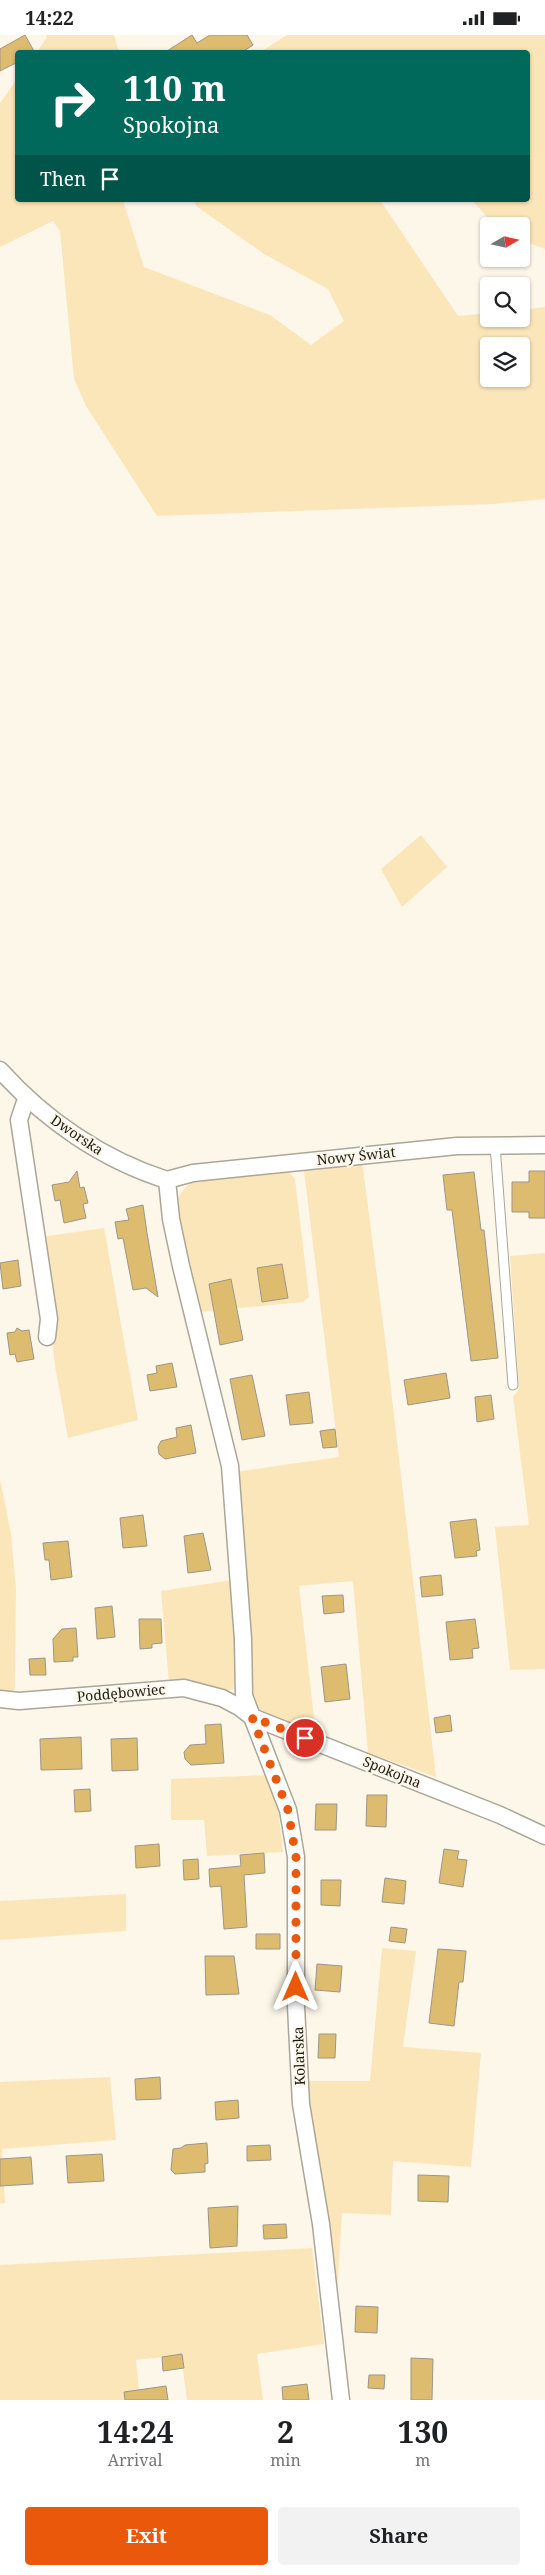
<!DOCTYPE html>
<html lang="en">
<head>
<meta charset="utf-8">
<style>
	:root { --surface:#fff; --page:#f2f2f2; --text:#202124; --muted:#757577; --accent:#ea580c }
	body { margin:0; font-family:"Noto Serif",serif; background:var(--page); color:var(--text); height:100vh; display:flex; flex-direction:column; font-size:19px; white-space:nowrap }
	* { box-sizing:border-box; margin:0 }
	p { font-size:16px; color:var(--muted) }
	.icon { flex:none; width:28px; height:28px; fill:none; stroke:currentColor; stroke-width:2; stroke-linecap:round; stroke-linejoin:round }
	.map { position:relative; height:2365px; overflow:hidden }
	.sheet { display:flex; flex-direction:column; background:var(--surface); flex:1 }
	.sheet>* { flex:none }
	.hud { position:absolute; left:15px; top:15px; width:515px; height:152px; border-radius:5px; box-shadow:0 1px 4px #0004; background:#00695c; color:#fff; overflow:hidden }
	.needle { width:32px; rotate:81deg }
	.tools { position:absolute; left:480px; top:182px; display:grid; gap:10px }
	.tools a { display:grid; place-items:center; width:50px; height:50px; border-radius:5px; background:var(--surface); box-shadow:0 1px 4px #0004; font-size:25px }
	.pin { position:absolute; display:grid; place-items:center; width:42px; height:42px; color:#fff; margin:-21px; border:2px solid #fff; border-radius:50%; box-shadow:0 1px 5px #0007 }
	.me { position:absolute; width:55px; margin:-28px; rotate:0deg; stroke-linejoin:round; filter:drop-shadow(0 0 4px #0008) }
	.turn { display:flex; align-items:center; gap:18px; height:105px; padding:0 25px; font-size:22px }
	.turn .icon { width:65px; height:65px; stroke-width:2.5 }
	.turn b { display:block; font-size:35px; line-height:42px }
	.then { display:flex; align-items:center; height:48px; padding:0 25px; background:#0003; gap:10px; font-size:19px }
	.eta { display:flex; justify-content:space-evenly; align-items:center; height:85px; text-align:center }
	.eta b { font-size:30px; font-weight:700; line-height:35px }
	.button { display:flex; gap:10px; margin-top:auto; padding:10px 25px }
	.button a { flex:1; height:58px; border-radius:5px; background:var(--accent); color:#fff; font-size:20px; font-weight:700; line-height:58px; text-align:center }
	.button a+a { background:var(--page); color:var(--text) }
	.status { display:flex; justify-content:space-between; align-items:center; height:35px; padding:0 25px; background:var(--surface); direction:ltr }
	.status svg { height:14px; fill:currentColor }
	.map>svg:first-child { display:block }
	.green { fill:#fbe6b9; fill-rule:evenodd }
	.building { fill:#ddbc6f; stroke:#9c968a }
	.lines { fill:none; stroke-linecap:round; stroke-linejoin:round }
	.lane-casing { stroke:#aba698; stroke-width:11 }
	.street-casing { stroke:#aba698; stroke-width:19 }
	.lane { stroke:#fff; stroke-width:9 }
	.street { stroke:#fff; stroke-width:16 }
	.route { stroke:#ea580c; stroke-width:9; stroke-dasharray:0 16.2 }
	.labels { text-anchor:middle; stroke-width:4.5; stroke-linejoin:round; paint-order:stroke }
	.street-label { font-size:14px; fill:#1e1c17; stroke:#fdf7e9 }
</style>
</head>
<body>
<div class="status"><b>14:22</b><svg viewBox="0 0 49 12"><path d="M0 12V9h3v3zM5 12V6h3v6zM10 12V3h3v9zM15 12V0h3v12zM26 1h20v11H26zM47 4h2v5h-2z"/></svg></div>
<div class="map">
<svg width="545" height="2365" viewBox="0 0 545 2365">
	<rect width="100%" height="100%" fill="#fdf7e9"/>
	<!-- green -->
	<path class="green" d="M46,0h68l5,17h-82l10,-15z
		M287,0h258v214l-24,-9v-14h-26l-23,-26h56v-147l-268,-1z
		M17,44l1,121h105l21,67 126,48 41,30 33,-24 -16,-32 -64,-35 -68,-48 -2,-6h186l78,116 31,-3v6h32v-9l24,-3v192l-52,5 -336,12 -71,-110 -12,-27 -14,-148 -7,-10 -53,26v-144zM489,311h32v33h-32z
		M421,800l26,32 -45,40 -21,-38z
		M362,1126l23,177 51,439 -68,-24 -15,-172 -54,5 17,149 -52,-21 -12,-13 -17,-229 104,-15 -35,-286 5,-3z
		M283,1135l7,3 5,6 14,118 -6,5 -104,10c-7,-28 -27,-84 -21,-111 2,-10 10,-17 19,-22z
		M104,1193l34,192 -70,18 -13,-72 -14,-129z
		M545,1218v416l-35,1 -15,-143 34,-2 -16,-128 6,-8 -9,-133z
		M0,1444l11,55 5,54 -1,101 -8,7 -7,-1z
		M232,1545l5,100 -4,10h-18l-46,-7 -8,-92z
		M266,1740l12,34 5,43 -76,4 -3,-36h-33v-41z
		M126,1859v37l-126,9v-39z
		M382,1913l34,3 -13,96 78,6 -10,114 -78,-6 -2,54 -49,-2 -6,97 -32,-229h66z
		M110,2042l6,63 -114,9 3,54 -5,1v-122z
		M312,2213l12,96 -67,10 6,46h-76l-6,-45 -45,5 4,40h-140v-135z"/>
	<!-- building -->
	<path class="building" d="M25,0l10,18h-17v9l-18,9v-22z
		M192,0l5,8 13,-8h37l6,10 -12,8h-77z
		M77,1136l3,17 4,-1 4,16 -5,1 3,14 -22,5 -4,-23 -5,1 -3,-16 17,-3z
		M529,1136h16v47h-16v-6h-17v-30h17z
		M474,1137l7,58h3l14,128 -27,3 -19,-151h-5l-4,-35z
		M143,1170l4,28 11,64 -12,-9 -13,2 -10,-52 -5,1 -3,-17 14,-2 -3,-11z
		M18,1225l3,26 -18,3 -3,-26z
		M282,1229l6,34 -26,4 -5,-34z
		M231,1244l12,61 -23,5 -11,-61z
		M17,1293l5,3 7,-1 5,29 -17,3 -2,-8 -5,1 -3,-22 8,-1z
		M172,1328l5,24 -27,4 -3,-16 10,-2 -1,-7z
		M446,1338l4,25 -42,7 -4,-25z
		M252,1340l13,61 -23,4 -12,-61z
		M309,1357l4,31 -23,2 -4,-30z
		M491,1360l3,24 -17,3 -2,-25z
		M191,1390l5,28 -31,6 -6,-5 -1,-7 3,-6 16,-4 -1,-9z
		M335,1394l2,18 -14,1 -3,-17z
		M143,1480l4,31 -24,2 -3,-30z
		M476,1484l4,31 -4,1 1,5 -22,2 -5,-36z
		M203,1498l8,37 -23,3 -4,-37z
		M68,1506l4,36 -21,3 -2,-20h-4l-2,-17z
		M441,1540l2,20 -21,2 -2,-20z
		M343,1560l1,17 -20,2 -2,-18z
		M112,1571l3,31 -18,2 -2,-31z
		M139,1584h22l1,24 -10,1v4l-12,1z
		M475,1584l4,29 -7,1 1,9 -23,2 -4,-38z
		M76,1593l2,29h-5v4l-19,1 -1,-23 9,-10z
		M45,1623l1,17h-16l-1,-16z
		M346,1629l4,35 -25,3 -4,-35z
		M450,1680l2,16 -16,2 -2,-15z
		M221,1689l3,39 -33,2 -6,-6 -1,-7 6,-7 16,-1 -1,-19z
		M81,1702l1,32 -41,1 -1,-31z
		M137,1703l1,32 -26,1 -1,-32z
		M90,1754l1,22 -16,1 -1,-22z
		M367,1760h20l-1,32 -20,-1z
		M316,1769h21l-1,26h-21z
		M159,1809l1,22 -24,2 -1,-22z
		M444,1814l15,2 -2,8 10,1 -4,27 -24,-4z
		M264,1818l1,20 -21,2 3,52 -23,2 -3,-43 -11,1 -1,-18 32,-3 -1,-11z
		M198,1824l1,20 -15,1 -1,-20z
		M385,1843l21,3 -2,23 -22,-2z
		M321,1845h20l-1,26 -19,-1z
		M391,1892l16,2 -2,14 -16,-2z
		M256,1899h24v15h-24z
		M438,1914l28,2 -3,31h-4l-5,44 -25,-3z
		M205,1921h29l5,38 -33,1z
		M317,1929l25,2 -2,26 -25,-2z
		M319,1999h17l-1,24h-17z
		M160,2042l1,22 -25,1 -1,-21z
		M238,2065l1,18 -23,2 -1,-18z
		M207,2108l1,20 -3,1v8l-30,2 -4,-4 2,-21 8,-1 4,-3z
		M270,2110l1,15 -24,1v-15z
		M102,2119l2,27 -36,2 -2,-27z
		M31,2122l2,27 -33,2v-27z
		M418,2140l31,1 -1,26 -30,-1z
		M238,2171l-1,40 -27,2 -2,-40z
		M286,2189l1,14 -23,1 -1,-14z
		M356,2271l22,1 -1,26 -22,-1z
		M182,2319l2,14 -21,3 -1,-14z
		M411,2323l22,1 -1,41h-21z
		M369,2340h16l-1,14 -16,-1z
		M307,2349l2,16h-26l-1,-13z
		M166,2351l2,14h-43l-1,-8z"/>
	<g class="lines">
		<!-- lane casing -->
		<g class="lane-casing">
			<path id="lane" d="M495,1110l18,240"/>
		</g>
		<!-- street casing -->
		<g class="street-casing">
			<path id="street" d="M0,1035c45,50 103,90 167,110
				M26,1064l-7,21 30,199 -2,18
				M167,1145l4,39 10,47 49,200 13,173 1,57 44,114 8,47v149l5,98 20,120 20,176
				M167,1145l26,-7 264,-27 88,-1
				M0,1664l19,2 165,-13 38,10 17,9 13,10 248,98 45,21"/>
		</g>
		<!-- lane -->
		<use href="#lane" class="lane"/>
		<!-- street -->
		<use href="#street" class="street"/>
	</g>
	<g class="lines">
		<!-- route -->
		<path class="route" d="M296,1952v-130l-8,-47 -36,-93 53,21"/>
	</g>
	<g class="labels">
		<!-- street labels -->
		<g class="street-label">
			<text transform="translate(77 1100) rotate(34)" y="5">Dworska</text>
			<text transform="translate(356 1121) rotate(-6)" y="5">Nowy Świat</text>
			<text transform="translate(121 1658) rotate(-5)" y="5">Poddębowiec</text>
			<text transform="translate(392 1737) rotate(22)" y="5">Spokojna</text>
			<text transform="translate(299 2021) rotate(-92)" y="5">Kolarska</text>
		</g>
	</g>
</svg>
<div class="tools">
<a><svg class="needle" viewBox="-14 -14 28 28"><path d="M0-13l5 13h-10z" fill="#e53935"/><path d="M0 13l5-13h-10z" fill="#757577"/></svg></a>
<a><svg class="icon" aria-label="search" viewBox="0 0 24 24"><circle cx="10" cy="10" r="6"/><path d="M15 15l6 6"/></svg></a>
<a><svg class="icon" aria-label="layers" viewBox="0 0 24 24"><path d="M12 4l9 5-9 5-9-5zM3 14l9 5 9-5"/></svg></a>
</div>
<div class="pin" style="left:305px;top:1703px;background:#d93025"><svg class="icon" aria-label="arrive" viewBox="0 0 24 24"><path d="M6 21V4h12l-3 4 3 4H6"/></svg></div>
<svg class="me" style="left:296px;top:1952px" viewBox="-20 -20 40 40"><path d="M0-17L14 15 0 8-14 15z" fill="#ea580c" stroke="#fff" stroke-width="4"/></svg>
<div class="hud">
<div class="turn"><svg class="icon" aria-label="right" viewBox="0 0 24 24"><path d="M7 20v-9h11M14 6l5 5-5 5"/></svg><div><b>110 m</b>Spokojna</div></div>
<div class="then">Then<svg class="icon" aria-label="arrive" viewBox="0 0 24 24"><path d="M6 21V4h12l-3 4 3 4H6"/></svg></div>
</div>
</div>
<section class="sheet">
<div class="eta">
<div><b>14:24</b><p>Arrival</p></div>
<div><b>2</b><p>min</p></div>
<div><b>130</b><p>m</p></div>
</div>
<div class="button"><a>Exit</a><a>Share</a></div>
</section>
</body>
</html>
